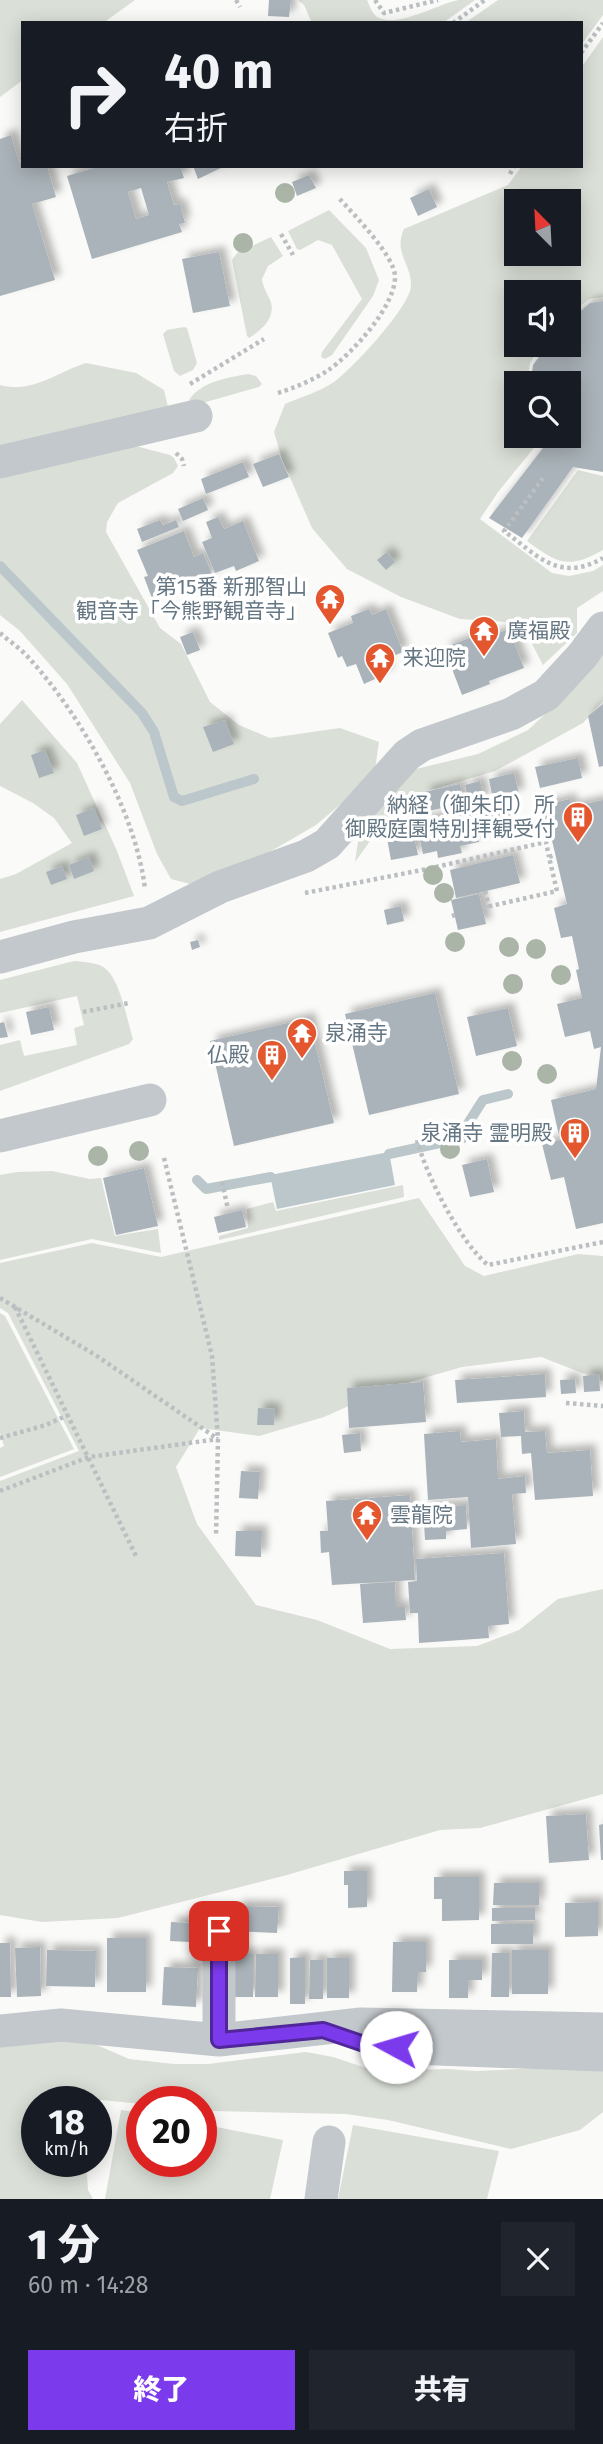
<!DOCTYPE html>
<html lang="ja">
<head>
<meta charset="utf-8">
<style>
	:root { --surface:#171b24; --page:#20242c; --text:#f1f3f6; --muted:#9ea1a6; --accent:#7c3aed }
	body { margin:0; font-family:"Fira Sans","Noto Sans JP",sans-serif; background:var(--page); color:var(--text); height:100vh; display:flex; flex-direction:column; font-size:26px; white-space:nowrap }
	* { box-sizing:border-box; margin:0 }
	p { font-size:23px; color:var(--muted) }
	.icon { flex:none; width:38px; height:38px; fill:none; stroke:currentColor; stroke-width:2; stroke-linecap:round; stroke-linejoin:round }
	.map { position:relative; height:2199px; overflow:hidden }
	.sheet { display:flex; flex-direction:column; background:var(--surface); flex:1 }
	.sheet>* { flex:none }
	.hud { position:absolute; left:21px; top:21px; width:562px; height:147px; border-radius:0px; box-shadow:0 4px 18px #0003; background:#171b24; color:var(--text); overflow:hidden }
	.needle { width:46px; rotate:336deg }
	.controls { position:absolute; left:504px; top:189px; display:grid; gap:14px }
	.controls a { display:grid; place-items:center; width:77px; height:77px; border-radius:0px; background:var(--surface); box-shadow:0 4px 18px #0003; font-size:35px }
	.speed { position:absolute; left:21px; top:2086px; display:flex; gap:14px; font-size:35px; font-weight:700; text-align:center }
	.speed>* { display:grid; place-content:center; width:91px; height:91px; border-radius:50%; background:var(--surface); box-shadow:0 4px 18px #0003; line-height:1 }
	.speed small { font-size:18px; font-weight:400 }
	.speed .limit { border:10px solid #d22; background:#fff; color:#111 }
	.pin { position:absolute; display:grid; place-items:center; width:60px; height:60px; color:#fff; margin:-30px; border-radius:14px; box-shadow:0 4px 10px #0006 }
	.me { position:absolute; width:77px; margin:-38px; rotate:276deg; stroke-linejoin:round; filter:drop-shadow(0 0 5px #0008) }
	.turn { display:flex; align-items:center; gap:24px; height:147px; padding:0 28px; font-size:32px }
	.turn .icon { width:91px; height:91px; stroke-width:2.5 }
	.turn b { display:block; font-size:49px; line-height:60px }
	.round { display:grid; place-items:center; flex:none; width:74px; height:74px; border-radius:0px; background:var(--page) }
	.overview { display:flex; align-items:center; justify-content:space-between; height:119px; padding:0 28px }
	h1 { font-size:42px; font-weight:800; line-height:52px }
	.primary-button { display:flex; gap:14px; margin-top:auto; padding:14px 28px }
	.primary-button a { flex:1; height:80px; border-radius:0px; background:var(--accent); color:#fff; font-size:28px; font-weight:800; line-height:80px; text-align:center }
	.primary-button a+a { background:var(--page); color:var(--text) }
	.map>svg:first-child { display:block }
	.green { fill:#dadfd7; fill-rule:evenodd }
	.water { fill:#bbc7cb }
	.lines { fill:none; stroke-linecap:round; stroke-linejoin:round }
	.stream { stroke:#bbc7cb; stroke-width:10 }
	.building { fill:#aab3b9; fill-rule:evenodd; filter:url(#shadow) }
	.path { stroke:#bbbfc2; stroke-width:4.5; stroke-dasharray:3.5 3.5; stroke-linecap:butt }
	.minor { stroke:#c3c8cc; stroke-width:33 }
	.tree { fill:#aab4a7 }
	.route-casing { stroke:#51269a; stroke-width:18 }
	.route { stroke:#7c3aed; stroke-width:12 }
	.labels { text-anchor:middle; stroke-width:7; stroke-linejoin:round; paint-order:stroke }
	.poi-label { font-size:21px; fill:#657683; stroke:#fff; text-anchor:end }
</style>
</head>
<body>
<div class="map">
<svg width="603" height="2199" viewBox="0 0 603 2199">
	<defs>
		<filter id="shadow"><feDropShadow dx="6" dy="-6" stdDeviation="3.5" flood-color="#0004"/></filter>
	</defs>
	<rect width="100%" height="100%" fill="#fafaf8"/>
	<!-- green -->
	<path class="green" d="M0,0h135l-32,23h-80v57l-23,17z
		M298,0h69c3,6 5,15 12,18 22,9 58,-14 80,-18 5,0 11,0 16,0l-32,23h-131l-8,-18z
		M498,0h105v15l-22,30v-22h-116z
		M603,37v260l-14,2 -20,16v-23h-53v53h26l-12,18 -3,20h-11v53h18l4,7 -40,49 -18,27 72,54 17,3 24,-5 10,-6v26l-26,17v25l-34,32 -22,-42 -61,-4 -59,-22 -54,-28 -35,-41 -30,-69 -8,-27 11,-28c16,-7 34,-12 49,-22 18,-13 76,-75 77,-96 1,-21 -18,-34 -7,-57l104,-44 14,-19h59v-98zM516,201h53v53h-53z
		M329,210l37,38 13,32 -6,16 -41,59 -7,4 -4,-2 1,-5 40,-53 -30,-54 -14,-5 -18,10 -3,-1 -9,-18z
		M271,237l12,19 -15,10 -6,13c1,8 5,14 8,21 7,17 -8,30 -21,38l-2,-2 -15,-76 5,-7z
		M184,327l3,1 10,35 -4,7 -13,6 -6,-5 -11,-37 4,-4z
		M86,363l50,10 28,17 4,17 -168,42v-64c32,9 57,-13 86,-22z
		M248,374l8,2 6,8 -3,3 -67,19 -2,-2 -1,-4c13,-19 38,-22 59,-26z
		M132,445l38,10 4,3 4,8 -5,7 -55,30 -11,19 -1,10 54,96 21,16 29,58 29,23 31,13 70,-10 39,14 -5,34 -58,49 -55,32 -71,27 -19,-5 -14,-25 -27,-71 -63,-99 -47,-53 -20,-16v-140z
		M578,470l25,6v74c-35,20 -46,13 -76,-9z
		M603,656v45l-20,22 -88,48 -71,21 -54,49 -15,21 3,-20 26,-44 32,-29 62,-15 50,-24 58,-54z
		M22,700l55,63 40,88 17,45 -134,36v-53l16,-5 56,-31 -18,-25 -21,-15 -33,-17v-62z
		M74,961c10,1 25,1 33,9 14,14 20,50 26,69l-4,5 -129,47v-46l20,-5 4,16 53,-11 -3,-17 10,-3 -7,-29 -77,17v-33z
		M52,1171l38,8 11,-1 14,58 43,-7 3,24 -69,-14 -92,21v-85l17,-3z
		M403,1185l1,12 -185,43v-4l29,-8 -1,-19 26,-7 3,9z
		M419,1198l46,68 19,10 94,-22 25,2v125l-62,-24 -79,10 -73,21 -65,29 -65,19 -59,-8 -24,39 21,57 59,81 61,15 73,29 87,-3 42,-16 39,-31 45,-10v205l-123,34 -40,2 -153,45 -169,43 -76,4 -42,-7v-434l79,-30 -71,-138 -8,-5v-45l92,-20 69,14z
		M0,1313l5,3 69,133 -74,28v-29l4,-2 -4,-13z
		M43,2038l54,7 32,14 45,5h34l98,-12 27,5 42,14 72,-2 29,2 127,-6v47l-23,18 -69,19 -123,-29 -42,-6 -133,-3 -12,-1v-8h-59v2l-41,-4 -5,9v-7h-59v59h49l2,29 5,9h-93v-156z
		M121,2110l21,3v48h59v-37l82,16 -13,59h-165z
		M353,2125l146,26 -12,48h-149z"/>
	<!-- water -->
	<path class="water" d="M389,1152l6,33 -118,24 -7,-34z"/>
	<g class="lines">
		<!-- stream -->
		<path class="stream" d="M0,566l142,147 12,19 20,65 8,4 72,-22
			M389,1154l74,-16 -1,-5 21,-33 25,-6
			M197,1180l9,9 65,-12"/>
	</g>
	<!-- building -->
	<path class="building" d="M269,0h22l-2,17 -21,-1z
		M11,135l8,27 4,-1v5h24l9,31 -24,7 23,76 -55,16v-157z
		M100,166h80l4,12 -17,4 7,23 6,-1 5,19 -6,1 3,8 -90,27 -25,-83zM141,188l8,27 -13,4 -8,-27z
		M193,166h32l-27,13z
		M309,175l7,13 -19,8 -5,-14z
		M429,189l8,18 -19,9 -8,-18z
		M219,252l11,54 -37,7 -11,-54z
		M603,301v171l-30,-5 -51,71 -33,-20 54,-70 -4,-12h30v-53h-38l2,-18 15,-20h21v-24l21,-18z
		M279,454l10,23 -26,10 -10,-23z
		M243,462l6,15 -43,17 -5,-15z
		M203,498l5,12 -25,11 -5,-12z
		M218,517l6,12 19,-8 16,40 -23,10 -2,-5 -19,7 -13,-31 10,-4 -6,-16z
		M160,520l3,5 13,-5 3,7 -37,15 -5,-13z
		M184,531l10,26 9,-4 10,23 -60,25 -9,-24 4,-1 -11,-26z
		M387,552l8,10 -9,8 -9,-10z
		M369,609l3,6 14,-6 17,43 -20,8 5,13 -24,11 -8,-20 -9,3 -5,-11 -4,2 -10,-25 25,-10 -2,-7z
		M509,629l15,39 -35,13 1,3 -28,11 -18,-47 28,-11 2,5z
		M193,632l7,18 -13,5 -7,-18z
		M603,704v62l-4,1 -11,-51z
		M225,720l9,24 -21,8 -10,-25z
		M45,750l9,23 -15,5 -8,-23z
		M578,758l4,20 -42,10 -5,-21z
		M514,773l5,21 -26,6 -4,-21z
		M480,781l4,19 -15,4 -4,-19z
		M460,784l4,19 -35,8 -5,-19z
		M570,799l2,8 31,-7v423l-27,6 -12,-52 -13,3 -9,-36 18,-4 -9,-40 45,-11 5,-42 -7,2 -4,-18 -25,6 -8,-33 25,-6 -6,-28 3,-1 -7,-33 -11,2 -7,-30 13,-4 -17,-72 -8,2 -6,-27z
		M503,807l5,24 -26,6 -6,-24z
		M94,808l8,21 -18,7 -8,-21z
		M408,810l10,45 -27,5 -4,-22 4,-1 -1,-14z
		M471,810l8,32 -19,4 2,7 -24,5 -1,-7 -14,3 -7,-32z
		M513,855l7,28 -64,15 -6,-28z
		M89,857l5,14 -20,8 -5,-14z
		M62,866l5,13 -16,6 -5,-13z
		M479,894l7,30 -28,6 -7,-30z
		M401,906l3,15 -17,4 -3,-15z
		M198,940l2,7 -8,3 -2,-8z
		M435,993l24,101 -90,21 -24,-101z
		M49,1007l5,23 -23,5 -5,-23z
		M508,1008l9,38 -41,10 -9,-39z
		M309,1018l25,105 -100,23 -24,-105z
		M4,1022l4,15 -8,1v-15z
		M487,1159l7,33 -24,5 -8,-32z
		M144,1168l14,58 -42,9 -13,-57z
		M242,1210l4,17 -28,6 -4,-16z
		M545,1374l1,23 -89,6 -2,-23z
		M599,1374l1,17 -16,1 -1,-16z
		M575,1379l1,14 -15,1 -1,-14z
		M423,1382l3,40 -77,6 -2,-40z
		M258,1408l17,1 -1,16h-17z
		M524,1411l1,21 20,-1 2,22 43,-3 3,46 -58,4 -4,-47 -9,1 -1,-18 -20,1 -2,-24z
		M460,1431l1,11 35,-3 2,40 27,-3 1,17 -14,1 4,50 -45,4 -3,-51 -40,3 -4,-66z
		M360,1433l1,18 -17,2 -2,-18z
		M241,1471l19,1 -2,27 -19,-1z
		M410,1495l5,85 -83,5 -3,-33 -8,1 -1,-22h8l-2,-30z
		M466,1505l1,24 -21,2v8l-21,1 -2,-32z
		M236,1531h26l-1,26 -26,-1z
		M504,1553l5,71 -21,2 1,12 -70,5 -1,-30h-8l-2,-31 9,-1 -1,-22z
		M395,1582l1,25h9l1,13 -43,3 -3,-39z
		M586,1814l3,46 -40,3 -3,-47z
		M603,1824v36h-2l-2,-35z
		M344,1871h23v36l-19,1v-23h-4z
		M434,1877h45v43l-37,1v-22h-8z
		M494,1883h45v22h-46z
		M598,1902v34l-33,1v-34z
		M237,1906l42,1 -2,26 -46,-2 1,-14h5z
		M492,1908h43v12l-43,1z
		M171,1922l38,2 -1,19 -38,-2z
		M491,1924h42v20h-42z
		M107,1938h39v54h-39z
		M393,1942h33v30h-8l-1,20h-25z
		M0,1943h10l1,54h-11z
		M40,1947l1,49 -24,1 -2,-49z
		M47,1950l49,1 -1,36 -49,-1z
		M512,1950h36v44h-36z
		M492,1953h17v44h-18z
		M232,1954h21v43h-21z
		M256,1954h22v43h-23z
		M305,1957v47h-15v-46z
		M327,1958h22v40h-22z
		M310,1960h13v39h-14z
		M449,1960h33v20h-14v18h-19z
		M164,1967l34,1 -2,39 -34,-2z"/>
	<g class="lines">
		<!-- path -->
		<path class="path" d="M236,0l4,7
			M375,0l9,13 54,-13
			M453,23l32,-23
			M581,53l22,-30
			M510,174l4,-8
			M281,234l12,21
			M190,384l74,-45
			M278,393c16,-5 35,-13 49,-22 24,-16 69,-65 68,-95 -1,-21 -42,-62 -56,-78
			M176,453l6,6 2,7
			M543,478l-39,53c34,25 55,52 99,27
			M0,633c9,8 20,15 28,24 53,58 108,155 117,232
			M485,891l4,16
			M305,893l122,-24 119,-27 3,15
			M482,908l75,-17 -8,-34 5,-2
			M452,916l3,-1
			M83,1012l46,-9
			M417,1140c9,35 43,102 71,125l115,-23
			M164,1158l48,198 6,83 -2,98
			M222,1182l6,27
			M0,1298l97,58 121,83
			M15,1307l121,249
			M566,1403l37,3
			M0,1438l46,-13 22,-10
			M0,1491l89,-34 129,-18"/>
		<!-- minor -->
		<path class="minor" d="M0,462l196,-46
			M0,957l74,-20 75,-14 71,-36 86,-31 21,-12 80,-89 15,-10 89,-31 35,-19 36,-39 21,-28
			M0,1136l150,-36
			M219,1931v109
			M0,2031l61,-6 158,15 142,-16 242,5
			M410,2048l193,7
			M321,2199l8,-57"/>
	</g>
	<!-- trees -->
	<g class="tree">
		<circle cx="285" cy="193" r="10"/>
		<circle cx="243" cy="243" r="10"/>
		<circle cx="433" cy="875" r="10"/>
		<circle cx="444" cy="893" r="10"/>
		<circle cx="455" cy="942" r="10"/>
		<circle cx="509" cy="947" r="10"/>
		<circle cx="536" cy="949" r="10"/>
		<circle cx="561" cy="975" r="10"/>
		<circle cx="513" cy="984" r="10"/>
		<circle cx="512" cy="1061" r="10"/>
		<circle cx="547" cy="1074" r="10"/>
		<circle cx="450" cy="1149" r="10"/>
		<circle cx="139" cy="1151" r="10"/>
		<circle cx="98" cy="1156" r="10"/>
	</g>
	<g class="lines">
		<!-- route casing -->
		<g class="route-casing">
			<path id="route" d="M219,1931v109l104,-10 47,16 26,1"/>
		</g>
		<!-- route -->
		<use href="#route" class="route"/>
	</g>
	<!-- icons -->
	<defs>
		<g id="temple-pin" transform="scale(1.575)"><path d="M0 17L-7.5 6A9.5 9.5 0 1 1 7.5 6Z" fill="#e4572e" stroke="#fff"/><path d="M0-6L5-2H3V0L6.5 2.5H4V6H1.5V3h-3V6H-4V2.5H-6.5L-3 0V-2H-5Z" fill="#fff"/></g>
		<g id="building-pin" transform="scale(1.575)"><path d="M0 17L-7.5 6A9.5 9.5 0 1 1 7.5 6Z" fill="#e4572e" stroke="#fff"/><path d="M-4-6H4V6H1V3H-1V6H-4ZM-2.5-4.3h1.7v1.8h-1.7ZM.8-4.3h1.7v1.8H.8ZM-2.5-1h1.7V.8h-1.7ZM.8-1h1.7V.8H.8Z" fill="#fff"/></g>
	</defs>
	<g fill-rule="evenodd">
		<use href="#temple-pin" x="330" y="599"/>
		<use href="#temple-pin" x="484" y="631"/>
		<use href="#temple-pin" x="380" y="658"/>
		<use href="#building-pin" x="578" y="817"/>
		<use href="#temple-pin" x="302" y="1033"/>
		<use href="#building-pin" x="272" y="1055"/>
		<use href="#building-pin" x="575" y="1133"/>
		<use href="#temple-pin" x="367" y="1515"/>
	</g>
	<g class="labels">
		<!-- poi labels -->
		<g class="poi-label">
			<text x="307" y="594">第15番 新那智山<tspan x="307" dy="24">観音寺「今熊野観音寺」</tspan></text>
			<text x="507" y="638" text-anchor="start">廣福殿</text>
			<text x="403" y="665" text-anchor="start">来迎院</text>
			<text x="555" y="812">納経（御朱印）所<tspan x="555" dy="24">御殿庭園特別拝観受付</tspan></text>
			<text x="325" y="1040" text-anchor="start">泉涌寺</text>
			<text x="249" y="1062">仏殿</text>
			<text x="552" y="1140">泉涌寺 霊明殿</text>
			<text x="390" y="1522" text-anchor="start">雲龍院</text>
		</g>
	</g>
</svg>
<div class="controls">
<a><svg class="needle" viewBox="-14 -14 28 28"><path d="M0-13l5 13h-10z" fill="#e53935"/><path d="M0 13l5-13h-10z" fill="#9ea1a6"/></svg></a>
<a><svg class="icon" aria-label="sound" viewBox="0 0 24 24"><path d="M4 9h4l5-4v14l-5-4H4zM17 9q2 3 0 6"/></svg></a>
<a><svg class="icon" aria-label="search" viewBox="0 0 24 24"><circle cx="10" cy="10" r="6"/><path d="M15 15l6 6"/></svg></a>
</div>
<div class="speed"><div>18<small>km/h</small></div><div class="limit">20</div></div>
<div class="pin" style="left:219px;top:1931px;background:#d93025"><svg class="icon" aria-label="arrive" viewBox="0 0 24 24"><path d="M6 21V4h12l-3 4 3 4H6"/></svg></div>
<svg class="me" style="left:396px;top:2047px" viewBox="-20 -20 40 40"><circle r="19" fill="#fff"/><path d="M0-13L10 11 0 6-10 11z" fill="#7c3aed"/></svg>
<div class="hud">
<div class="turn"><svg class="icon" aria-label="right" viewBox="0 0 24 24"><path d="M7 20v-9h11M14 6l5 5-5 5"/></svg><div><b>40 m</b>右折</div></div>
</div>
</div>
<section class="sheet">
<div class="overview"><div><h1>1 分</h1><p>60 m · 14:28</p></div><a class="round"><svg class="icon" aria-label="close" viewBox="0 0 24 24"><path d="M6 6l12 12M18 6L6 18"/></svg></a></div>
<div class="primary-button"><a>終了</a><a>共有</a></div>
</section>
</body>
</html>
